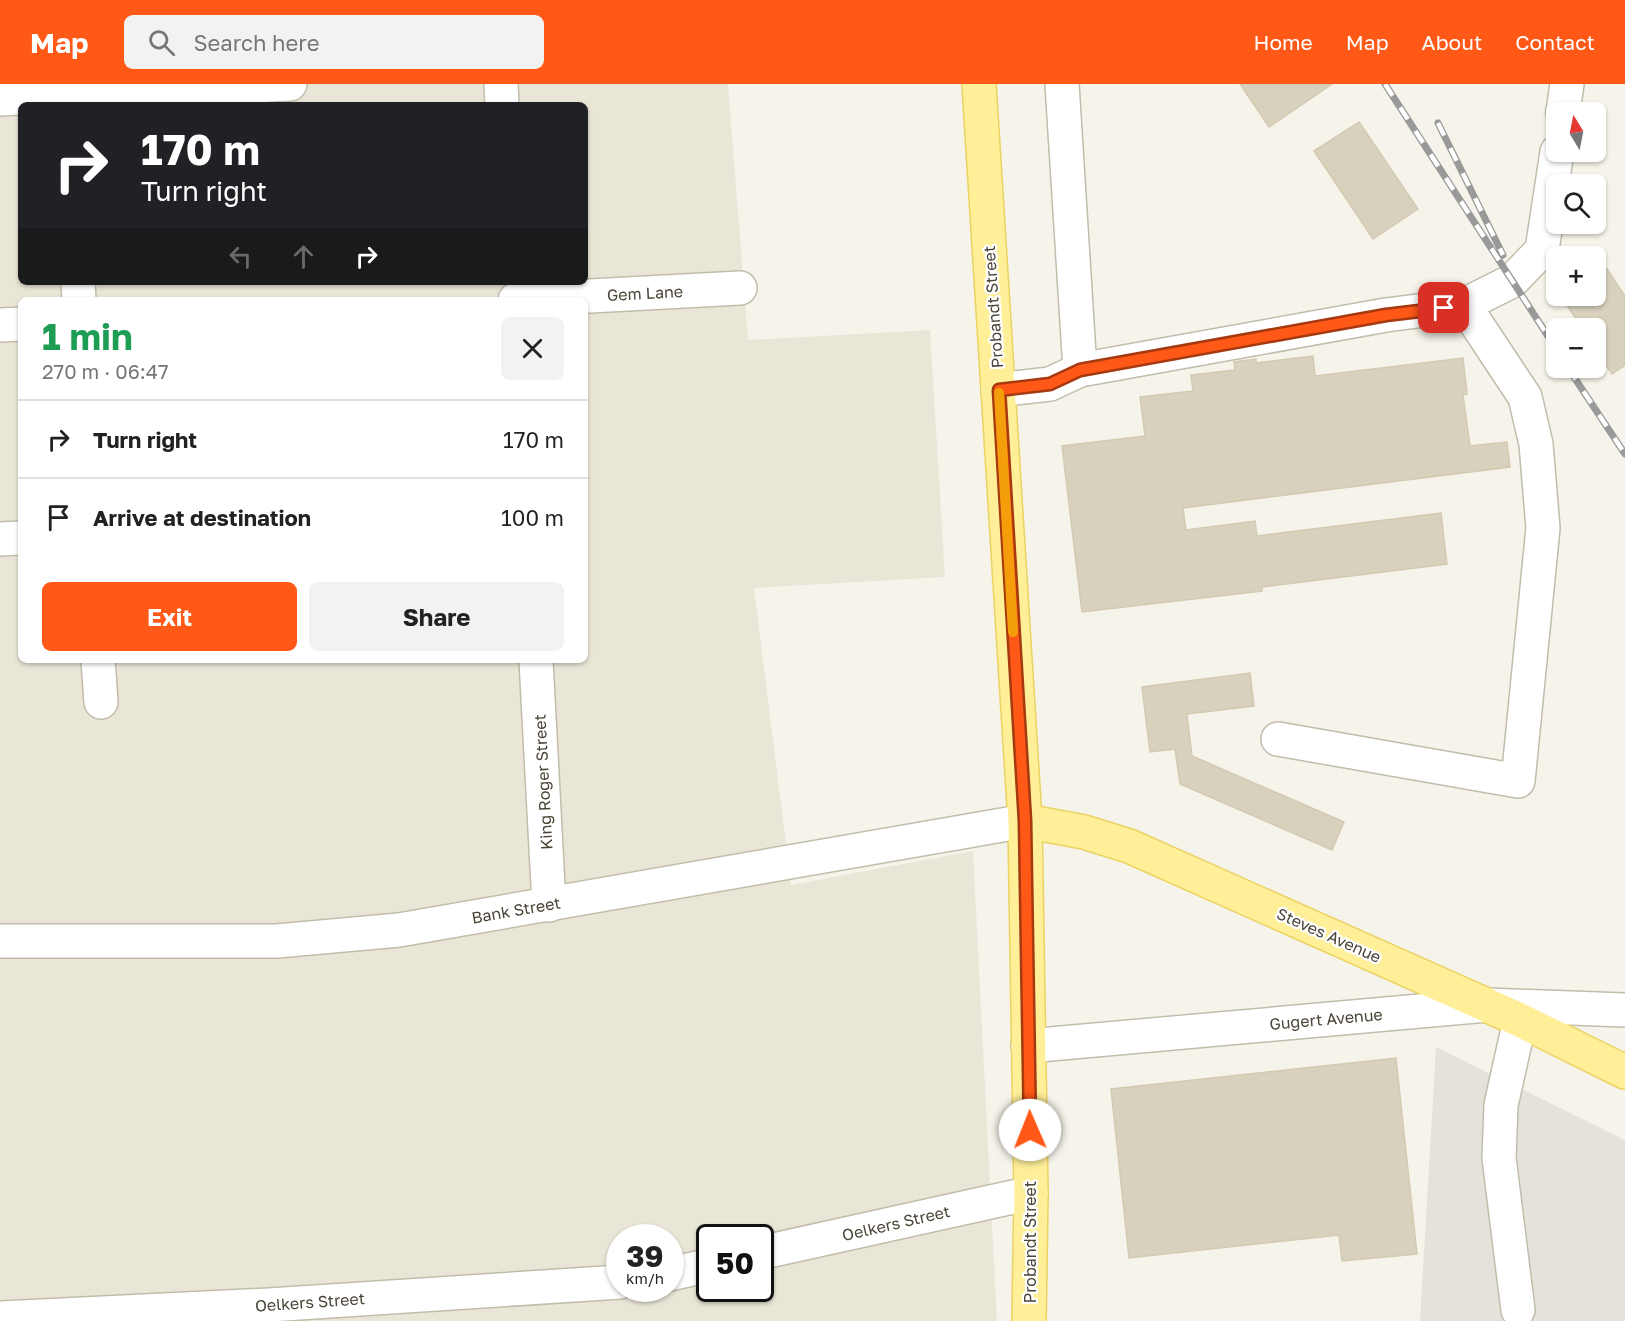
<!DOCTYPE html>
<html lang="en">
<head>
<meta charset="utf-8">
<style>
	:root { --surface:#fff; --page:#f2f2f2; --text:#222; --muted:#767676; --line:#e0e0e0; --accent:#ff5817 }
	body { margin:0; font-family:"Golos Text",sans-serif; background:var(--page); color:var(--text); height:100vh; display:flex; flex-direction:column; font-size:22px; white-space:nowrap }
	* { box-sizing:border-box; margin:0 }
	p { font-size:20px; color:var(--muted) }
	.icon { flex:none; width:33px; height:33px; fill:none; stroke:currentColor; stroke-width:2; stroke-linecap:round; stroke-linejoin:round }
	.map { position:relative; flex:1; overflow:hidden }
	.panel { position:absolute; left:18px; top:213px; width:570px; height:366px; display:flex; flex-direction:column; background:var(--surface); border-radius:9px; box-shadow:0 2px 4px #0004 }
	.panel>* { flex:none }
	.hud { position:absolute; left:18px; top:18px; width:570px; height:183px; border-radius:9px; box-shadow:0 2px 4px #0004; background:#202124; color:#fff; overflow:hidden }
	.needle { width:39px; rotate:350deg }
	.controls { position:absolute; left:1546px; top:18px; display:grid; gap:12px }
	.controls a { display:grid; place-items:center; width:60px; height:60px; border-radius:9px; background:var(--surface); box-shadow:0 2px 4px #0004; font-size:30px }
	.speed { position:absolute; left:606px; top:1140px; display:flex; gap:12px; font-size:30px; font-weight:700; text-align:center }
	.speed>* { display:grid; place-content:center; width:78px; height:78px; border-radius:50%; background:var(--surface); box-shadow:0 2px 4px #0004; line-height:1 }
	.speed small { font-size:15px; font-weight:400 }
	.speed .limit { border:3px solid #111; border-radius:9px; background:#fff; color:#111 }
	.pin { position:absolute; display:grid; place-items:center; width:51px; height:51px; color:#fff; margin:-26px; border-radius:12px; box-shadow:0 3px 9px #0006 }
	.me { position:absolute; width:66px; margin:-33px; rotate:359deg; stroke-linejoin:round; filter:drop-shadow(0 0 4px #0008) }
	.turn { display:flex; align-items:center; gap:21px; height:126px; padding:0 24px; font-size:27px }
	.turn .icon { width:78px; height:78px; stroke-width:2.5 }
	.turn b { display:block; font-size:42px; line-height:51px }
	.lanes { display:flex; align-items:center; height:57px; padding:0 24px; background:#0003; justify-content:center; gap:30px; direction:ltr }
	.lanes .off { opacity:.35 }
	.round { display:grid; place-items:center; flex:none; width:63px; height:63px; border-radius:9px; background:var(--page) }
	.headline { display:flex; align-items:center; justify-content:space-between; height:102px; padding:0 24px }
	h1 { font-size:36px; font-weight:700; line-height:45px; color:#1e9e55 }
	.action { display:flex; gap:12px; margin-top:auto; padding:12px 24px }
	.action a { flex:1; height:69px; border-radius:9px; background:var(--accent); color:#fff; font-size:24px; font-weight:700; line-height:69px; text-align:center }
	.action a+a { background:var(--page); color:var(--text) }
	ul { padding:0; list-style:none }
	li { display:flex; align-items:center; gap:18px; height:78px; padding:0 24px; border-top:2px solid var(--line) }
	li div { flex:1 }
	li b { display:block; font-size:22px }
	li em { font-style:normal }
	header { display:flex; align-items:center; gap:36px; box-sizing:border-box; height:84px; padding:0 30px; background:var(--accent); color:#fff }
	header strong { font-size:28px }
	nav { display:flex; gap:33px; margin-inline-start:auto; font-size:21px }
	.search { width:420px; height:54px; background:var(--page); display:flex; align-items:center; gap:15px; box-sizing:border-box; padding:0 21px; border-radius:9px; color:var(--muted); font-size:22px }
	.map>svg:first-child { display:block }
	.residential { fill:#eae6d7; fill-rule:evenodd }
	.industrial { fill:#e5e2db }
	.building { fill:#d8d1be; stroke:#d3cab1; stroke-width:1.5 }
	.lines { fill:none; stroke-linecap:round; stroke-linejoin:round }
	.minor-casing { stroke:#c2bdab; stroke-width:36 }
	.major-casing { stroke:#ebd362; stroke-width:36 }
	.minor { stroke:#fff; stroke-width:33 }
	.major { stroke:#ffef99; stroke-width:33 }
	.rail-casing { stroke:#999; stroke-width:7 }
	.rail { stroke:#fff; stroke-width:4.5; stroke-dasharray:14; stroke-linecap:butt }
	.route-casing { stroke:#a6390f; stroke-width:15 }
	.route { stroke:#ff5817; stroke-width:10 }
	.slow { stroke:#f59e0b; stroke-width:10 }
	.labels { text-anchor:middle; stroke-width:4.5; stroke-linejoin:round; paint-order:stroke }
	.street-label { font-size:16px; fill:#4a4537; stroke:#fff }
</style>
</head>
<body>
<header>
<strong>Map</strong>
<div class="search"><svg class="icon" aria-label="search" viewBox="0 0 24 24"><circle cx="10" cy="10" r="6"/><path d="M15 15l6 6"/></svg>Search here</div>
<nav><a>Home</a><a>Map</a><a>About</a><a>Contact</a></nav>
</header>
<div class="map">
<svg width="1625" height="1237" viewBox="0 0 1625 1237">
	<rect width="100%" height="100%" fill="#f6f3ea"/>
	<!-- residential -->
	<path class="residential" d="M0,0h728l20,256 182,-10 15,247 -191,11 37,297 182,-34 24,470h-997zM21,21h564v177h-564zM21,216h564v360h-564zM620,1154h50v50h-50zM710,1154h50v50h-50z"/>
	<!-- industrial -->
	<path class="industrial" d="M1436,963l189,93v181h-205z"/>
	<!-- building -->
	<path class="building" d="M1240,0h92l-63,43z
		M1359,38l59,87 -45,30 -59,-88z
		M1607,185l18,27v69l-13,9 -16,-24v-22h-14l-20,-30 4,-2h30v-20z
		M1313,272l2,20 148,-18 4,36 -4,1 7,51 37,-4 3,25 -327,41 3,22 69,-9 2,15 184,-23 6,51 -185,23v4l-180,21 -20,-166 83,-10 -5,-39 53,-6 -2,-16 44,-5 -1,-8 22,-3v4z
		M1250,589l4,33 -67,8 5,42 152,66 -12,28 -152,-66 -5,-35 -25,3 -8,-65z
		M1396,974l21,196 -75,7 -3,-26 -210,23 -18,-169z"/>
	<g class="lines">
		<!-- minor casing -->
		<g class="minor-casing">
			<path id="minor" d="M501,0l1,21
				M0,15l290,-15
				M1563,28l4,-28
				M78,198l1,18
				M515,216l225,-12
				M0,241l21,-1
				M1080,286l306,-55 78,-10 48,-24 30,-31 15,-98
				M998,306l52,-6 30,-14 -18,-286
				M0,455l21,-1
				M98,576l3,42
				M536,576l13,245
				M1278,655l240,42 25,-253 -7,-84 -11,-47 -61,-92
				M0,857h277l122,-11 626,-109
				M1028,962l459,-41 138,5
				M760,1169l271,-60
				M670,1190l40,-9
				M1518,1226l-19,-152 2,-53 19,-85
				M0,1234l269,-13 351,-23"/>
		</g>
		<!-- major casing -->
		<g class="major-casing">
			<path id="major" d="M979,0l46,737 6,372 -2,128
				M1025,737l59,11 45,14 391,174 105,52"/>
		</g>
		<!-- minor -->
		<use href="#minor" class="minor"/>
		<!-- major -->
		<use href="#major" class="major"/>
		<!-- rail casing -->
		<g class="rail-casing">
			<path id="rail" d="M1385,0l172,266
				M1438,39l65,132
				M1568,284l57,86"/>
		</g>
		<!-- rail -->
		<use href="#rail" class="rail"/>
	</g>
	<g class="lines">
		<!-- route casing -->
		<g class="route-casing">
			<path id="route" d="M1030,1046l-5,-309 -26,-431 51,-6 30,-14 306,-55 58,-7"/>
		</g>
		<!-- route -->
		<use href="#route" class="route"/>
		<!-- slow -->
		<path class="slow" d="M999,309l14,239"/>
	</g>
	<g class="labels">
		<!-- street labels -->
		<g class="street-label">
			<text transform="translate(645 209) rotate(-3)" y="6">Gem Lane</text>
			<text transform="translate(993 223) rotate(-94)" y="6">Probandt Street</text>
			<text transform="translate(543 698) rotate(-93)" y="6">King Roger Street</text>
			<text transform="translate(516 826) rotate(-10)" y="6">Bank Street</text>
			<text transform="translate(1329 851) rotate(24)" y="6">Steves Avenue</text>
			<text transform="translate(1326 935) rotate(-5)" y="6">Gugert Avenue</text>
			<text transform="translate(896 1139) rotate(-13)" y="6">Oelkers Street</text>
			<text transform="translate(1030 1158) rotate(-90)" y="6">Probandt Street</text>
			<text transform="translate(310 1218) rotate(-4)" y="6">Oelkers Street</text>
		</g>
	</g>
</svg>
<div class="controls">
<a><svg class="needle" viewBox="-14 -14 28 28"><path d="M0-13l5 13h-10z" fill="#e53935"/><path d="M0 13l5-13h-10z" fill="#767676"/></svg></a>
<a><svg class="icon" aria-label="search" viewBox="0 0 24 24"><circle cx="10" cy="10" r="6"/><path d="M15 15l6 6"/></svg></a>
<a>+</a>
<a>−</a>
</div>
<div class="speed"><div>39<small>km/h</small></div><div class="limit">50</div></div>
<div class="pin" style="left:1444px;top:224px;background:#d93025"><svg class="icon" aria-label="arrive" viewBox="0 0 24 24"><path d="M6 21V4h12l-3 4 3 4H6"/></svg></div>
<svg class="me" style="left:1030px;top:1046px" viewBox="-20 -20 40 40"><circle r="19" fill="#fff"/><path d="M0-13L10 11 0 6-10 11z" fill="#ff5817"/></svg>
<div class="hud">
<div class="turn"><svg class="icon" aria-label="right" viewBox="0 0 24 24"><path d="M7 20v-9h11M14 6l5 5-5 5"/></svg><div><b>170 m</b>Turn right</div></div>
<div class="lanes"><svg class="icon off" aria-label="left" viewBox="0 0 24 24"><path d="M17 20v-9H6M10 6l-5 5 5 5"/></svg><svg class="icon off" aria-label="ahead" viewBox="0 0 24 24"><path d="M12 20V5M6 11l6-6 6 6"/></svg><svg class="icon" aria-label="right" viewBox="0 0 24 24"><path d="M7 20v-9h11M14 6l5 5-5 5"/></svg></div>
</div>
<section class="panel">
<div class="headline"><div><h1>1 min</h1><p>270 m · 06:47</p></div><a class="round"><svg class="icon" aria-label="close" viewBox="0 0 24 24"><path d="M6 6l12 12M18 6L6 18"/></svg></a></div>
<ul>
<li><svg class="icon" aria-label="right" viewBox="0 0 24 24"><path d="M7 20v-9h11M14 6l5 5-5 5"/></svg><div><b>Turn right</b></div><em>170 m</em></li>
<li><svg class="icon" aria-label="arrive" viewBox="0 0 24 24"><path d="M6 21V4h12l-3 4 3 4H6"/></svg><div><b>Arrive at destination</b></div><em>100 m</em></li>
</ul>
<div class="action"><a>Exit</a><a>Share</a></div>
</section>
</div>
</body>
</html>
